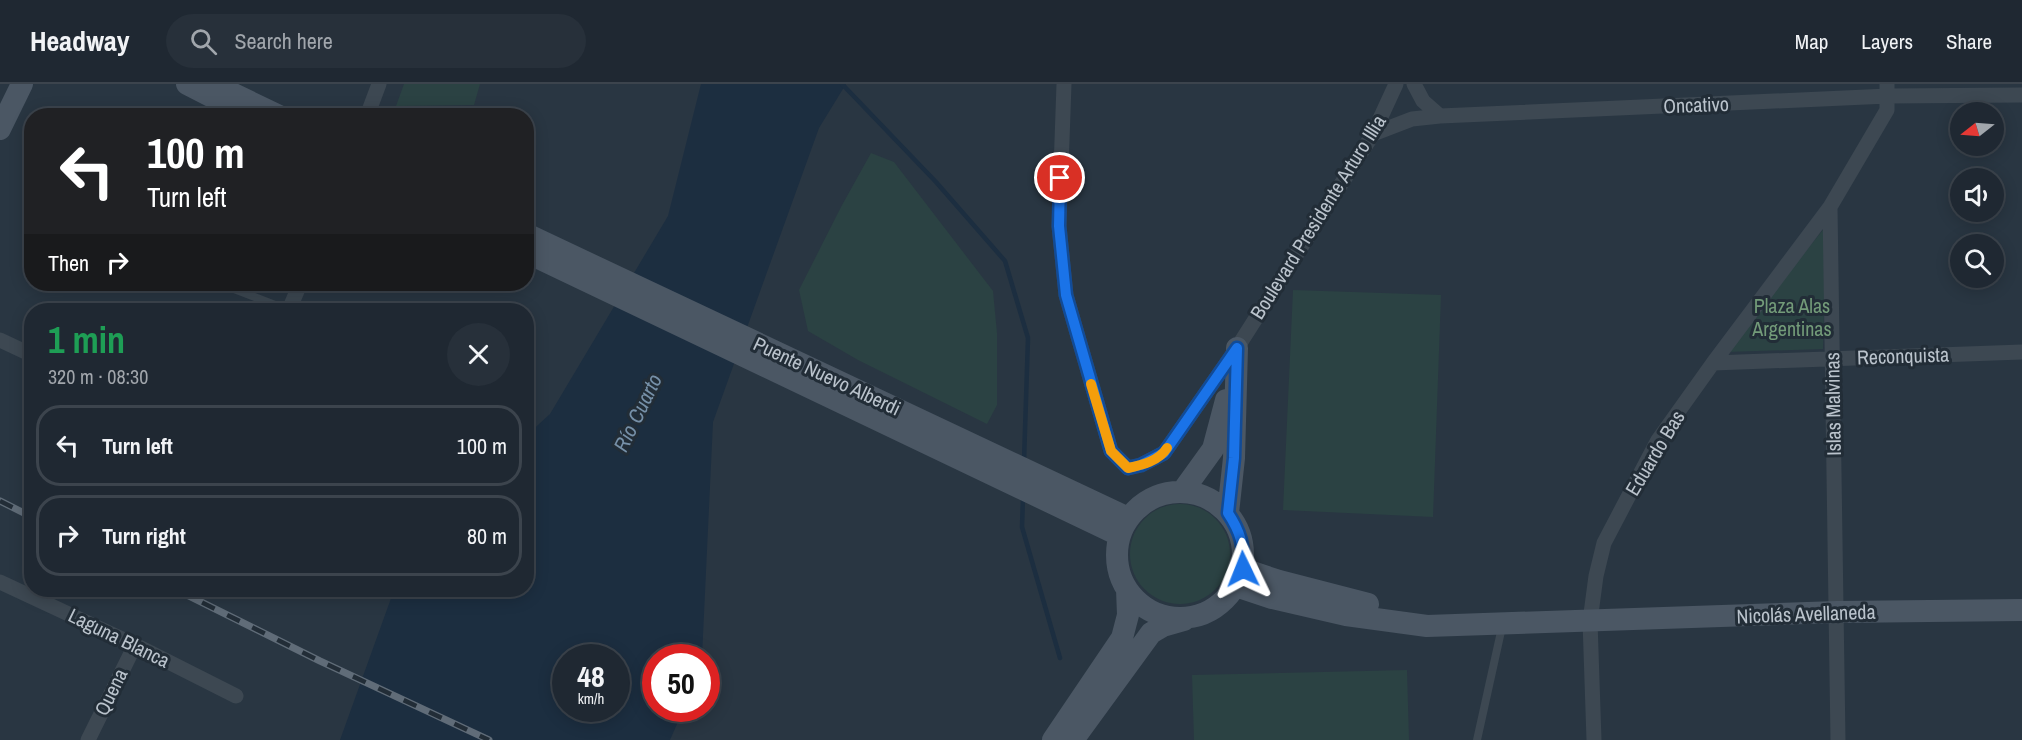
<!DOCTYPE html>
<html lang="en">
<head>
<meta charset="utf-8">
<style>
	:root { --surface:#1f2832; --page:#27303a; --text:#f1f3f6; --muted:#a1a6ac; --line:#3c444d }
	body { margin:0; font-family:"Archivo Narrow",sans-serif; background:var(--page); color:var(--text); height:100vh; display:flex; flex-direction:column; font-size:22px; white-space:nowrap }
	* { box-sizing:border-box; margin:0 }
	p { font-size:20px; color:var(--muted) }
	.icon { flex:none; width:33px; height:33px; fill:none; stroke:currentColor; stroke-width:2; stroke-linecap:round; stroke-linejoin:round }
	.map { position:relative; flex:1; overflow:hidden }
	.sheet { position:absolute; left:24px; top:219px; width:510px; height:294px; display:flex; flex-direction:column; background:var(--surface); border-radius:24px; box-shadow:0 3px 15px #0003,0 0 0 2px var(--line) }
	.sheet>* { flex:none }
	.banner { position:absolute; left:24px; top:24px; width:510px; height:183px; border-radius:24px; box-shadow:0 3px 15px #0003,0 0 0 2px var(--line); background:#202124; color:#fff; overflow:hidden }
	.needle { width:39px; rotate:253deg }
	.fabs { position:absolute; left:1950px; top:18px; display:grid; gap:12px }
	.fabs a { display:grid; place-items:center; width:54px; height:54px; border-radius:50%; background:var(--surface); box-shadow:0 3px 15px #0003,0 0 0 2px var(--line); font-size:30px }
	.speed { position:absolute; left:552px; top:560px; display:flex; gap:12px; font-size:30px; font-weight:700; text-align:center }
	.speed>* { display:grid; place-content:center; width:78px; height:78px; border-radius:50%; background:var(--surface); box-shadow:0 3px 15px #0003,0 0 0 2px var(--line); line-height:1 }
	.speed small { font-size:15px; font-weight:400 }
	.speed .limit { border:9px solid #d22; background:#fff; color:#111 }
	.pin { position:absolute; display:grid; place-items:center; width:51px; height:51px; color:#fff; margin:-26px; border:3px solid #fff; border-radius:50%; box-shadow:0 2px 6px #0007 }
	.me { position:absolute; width:66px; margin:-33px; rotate:358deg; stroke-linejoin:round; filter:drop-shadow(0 0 4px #0008) }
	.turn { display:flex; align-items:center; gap:21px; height:126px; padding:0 24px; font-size:27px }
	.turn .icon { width:78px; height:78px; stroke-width:2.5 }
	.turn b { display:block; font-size:42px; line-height:51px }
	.then { display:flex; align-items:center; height:57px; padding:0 24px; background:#0003; gap:12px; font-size:22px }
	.round { display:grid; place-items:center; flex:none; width:63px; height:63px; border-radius:32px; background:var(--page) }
	.summary { display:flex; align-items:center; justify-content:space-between; height:102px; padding:0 24px }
	h1 { font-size:36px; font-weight:700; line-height:45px; color:#1e9e55 }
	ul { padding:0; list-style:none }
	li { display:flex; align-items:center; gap:18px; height:81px; margin:0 12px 9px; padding:0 12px; border:3px solid var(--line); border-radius:24px }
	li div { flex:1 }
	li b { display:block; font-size:22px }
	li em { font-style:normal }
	header { display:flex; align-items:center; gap:36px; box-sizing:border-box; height:84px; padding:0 30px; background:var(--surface); border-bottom:2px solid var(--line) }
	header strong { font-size:28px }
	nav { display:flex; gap:33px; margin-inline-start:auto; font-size:21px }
	.search { width:420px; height:54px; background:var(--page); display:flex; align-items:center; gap:15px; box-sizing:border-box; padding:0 21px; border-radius:33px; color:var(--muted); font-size:22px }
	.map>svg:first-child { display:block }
	.green { fill:#2b4243 }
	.water { fill:#1c2e40; fill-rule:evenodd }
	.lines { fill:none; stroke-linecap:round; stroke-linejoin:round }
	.stream { stroke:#1c2e40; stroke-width:4.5 }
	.lane { stroke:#3d4852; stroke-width:8 }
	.street { stroke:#3d4852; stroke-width:15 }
	.secondary { stroke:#4b5764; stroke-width:22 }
	.rail-casing { stroke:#606c78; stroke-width:7 }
	.rail { stroke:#222d37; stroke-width:4.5; stroke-dasharray:14; stroke-linecap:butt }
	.route-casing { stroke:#114b97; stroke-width:15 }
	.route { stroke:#1a73e8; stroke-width:10 }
	.slow { stroke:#f59e0b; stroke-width:10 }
	.labels { text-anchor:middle; stroke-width:6; stroke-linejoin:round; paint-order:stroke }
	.street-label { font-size:20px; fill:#bac3cc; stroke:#222d37 }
	.park-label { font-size:20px; fill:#739b79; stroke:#222d37 }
	.water-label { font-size:21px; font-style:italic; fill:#7690a8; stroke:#222d37 }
</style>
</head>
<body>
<header>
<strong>Headway</strong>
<div class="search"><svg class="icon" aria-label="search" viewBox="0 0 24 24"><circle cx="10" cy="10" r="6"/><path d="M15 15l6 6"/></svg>Search here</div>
<nav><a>Map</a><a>Layers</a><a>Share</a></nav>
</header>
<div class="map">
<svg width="2022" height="656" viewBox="0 0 2022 656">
	<rect width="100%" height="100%" fill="#293642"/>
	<!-- green -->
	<path class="green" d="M404,0h76l-6,21 -78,1z
		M871,69l23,9 99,129 4,42v72l-10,19 -129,-64 -50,-29 -9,-41 42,-83z
		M1826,142l-3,123 -98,3z
		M1293,206l148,5 -8,222 -150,-7z
		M1130 470a50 50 0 1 1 100 0a50 50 0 1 1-100 0Z
		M1407,586l2,70h-215l-2,-65z"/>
	<!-- water -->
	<path class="water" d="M701,0h145l-27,44 -106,294 -11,235h-46v51h28l-14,32h-330l54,-150h132l1,-155 23,-21 118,-198zM566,573h50v51h-50z"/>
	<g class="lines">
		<!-- stream -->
		<path class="stream" d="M842,0l94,98 69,79 23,77 -4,123
			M1023,413l-1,30 38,131"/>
		<!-- lane -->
		<path class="lane" d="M221,200l67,26
			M1477,656l25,-113"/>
		<!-- street -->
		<path class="street" d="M1064,0l-5,142 7,69 45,156 17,17 13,-3 23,-12 73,-105 136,-214 23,-50
			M1414,0l9,17 17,15
			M367,32l12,-32
			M1373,50l39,-15 28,-3 448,-20 134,-1
			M289,226l11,-26
			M0,256l32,15
			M1713,279l309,-11
			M0,498l135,63 101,51
			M88,656l47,-95
			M1594,656l-4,-119 6,-45 8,-33 54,-103 55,-77 117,-156
			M1838,656l-8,-533 57,-97v-26"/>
		<!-- secondary -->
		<path class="secondary" d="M187,0l39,20
			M213,0l66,32
			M0,45l22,-45
			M526,150l602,284
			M526,168l593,283
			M1117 471a63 63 0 1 1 126 0a63 63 0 1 1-126 0Z
			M1182,408l31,-43 13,-49
			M1228,429l6,-55 3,-110
			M1243,485l36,12 89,23
			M1236,502l36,12 74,17 81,11 410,-14 185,-2
			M1053,656l69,-102 6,-23 -1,-26
			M1073,656l78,-107 12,-7 21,-6"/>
		<!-- rail casing -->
		<g class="rail-casing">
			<path id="rail" d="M0,417l32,16
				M177,506l143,71 169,79"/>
		</g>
		<!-- rail -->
		<use href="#rail" class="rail"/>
	</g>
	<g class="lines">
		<!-- route casing -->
		<g class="route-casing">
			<path id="route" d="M1060,94l-1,48 7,69 45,156 17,17 13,-3 23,-12 73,-105 -3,110 -6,55c12,18 17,34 15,56"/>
		</g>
		<!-- route -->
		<use href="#route" class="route"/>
		<!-- slow -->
		<path class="slow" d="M1091,300l20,67 17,17c14,-3 31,-7 39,-20"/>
	</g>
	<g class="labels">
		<!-- street labels -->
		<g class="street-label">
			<text transform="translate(1696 21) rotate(-2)" y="7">Oncativo</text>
			<text transform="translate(1318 133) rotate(-58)" y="7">Boulevard Presidente Arturo Illia</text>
			<text transform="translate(1903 272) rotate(-2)" y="7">Reconquista</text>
			<text transform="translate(827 292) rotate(25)" y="7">Puente Nuevo Alberdi</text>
			<text transform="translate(1833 320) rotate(-91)" y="7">Islas Malvinas</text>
			<text transform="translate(1655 369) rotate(-59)" y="7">Eduardo Bas</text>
			<text transform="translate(1806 530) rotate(-2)" y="7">Nicolás Avellaneda</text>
			<text transform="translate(119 554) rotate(26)" y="7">Laguna Blanca</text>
			<text transform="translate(111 608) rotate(-64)" y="7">Quena</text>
		</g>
		<!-- park labels -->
		<g class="park-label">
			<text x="1792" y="229">Plaza Alas<tspan x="1792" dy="23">Argentinas</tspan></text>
		</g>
		<!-- water labels -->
		<g class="water-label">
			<text transform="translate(638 329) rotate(-64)" y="7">Río Cuarto</text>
		</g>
	</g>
</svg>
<div class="fabs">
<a><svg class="needle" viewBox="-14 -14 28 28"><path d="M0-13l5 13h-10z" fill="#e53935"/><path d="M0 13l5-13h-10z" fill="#a1a6ac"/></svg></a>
<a><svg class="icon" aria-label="sound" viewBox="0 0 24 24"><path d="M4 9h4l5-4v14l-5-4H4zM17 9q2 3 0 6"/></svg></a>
<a><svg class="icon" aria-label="search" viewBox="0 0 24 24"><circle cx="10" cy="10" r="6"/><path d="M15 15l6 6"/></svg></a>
</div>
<div class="speed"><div>48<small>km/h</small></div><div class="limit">50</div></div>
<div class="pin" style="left:1060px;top:94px;background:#d93025"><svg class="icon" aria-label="arrive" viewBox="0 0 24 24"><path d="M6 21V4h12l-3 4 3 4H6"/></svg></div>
<svg class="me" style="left:1243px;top:485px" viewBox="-20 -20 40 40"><path d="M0-17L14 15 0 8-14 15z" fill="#1a73e8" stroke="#fff" stroke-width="4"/></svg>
<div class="banner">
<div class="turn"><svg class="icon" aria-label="left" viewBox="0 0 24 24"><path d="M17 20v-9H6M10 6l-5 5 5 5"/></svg><div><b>100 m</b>Turn left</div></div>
<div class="then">Then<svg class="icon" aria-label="right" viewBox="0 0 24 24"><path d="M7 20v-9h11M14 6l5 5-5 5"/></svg></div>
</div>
<section class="sheet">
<div class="summary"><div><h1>1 min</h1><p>320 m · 08:30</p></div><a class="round"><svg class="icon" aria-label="close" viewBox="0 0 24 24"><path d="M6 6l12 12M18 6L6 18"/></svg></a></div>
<ul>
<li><svg class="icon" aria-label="left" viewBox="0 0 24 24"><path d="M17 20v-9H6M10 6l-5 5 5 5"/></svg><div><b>Turn left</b></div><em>100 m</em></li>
<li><svg class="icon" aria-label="right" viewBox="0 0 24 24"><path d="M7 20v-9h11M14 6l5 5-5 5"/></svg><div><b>Turn right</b></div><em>80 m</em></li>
</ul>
</section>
</div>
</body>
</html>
